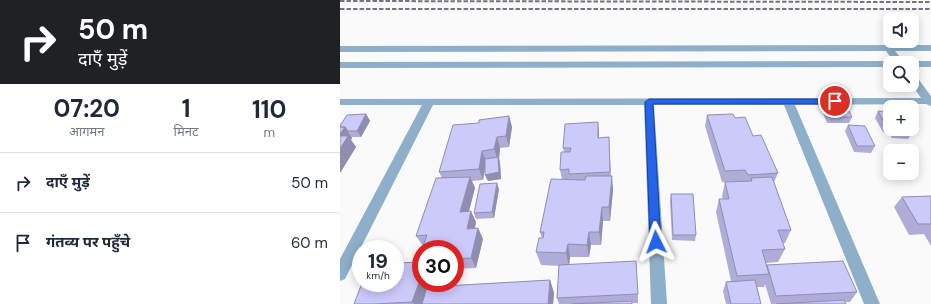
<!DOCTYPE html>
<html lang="hi">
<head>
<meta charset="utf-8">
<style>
	:root { --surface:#fff; --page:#f2f2f3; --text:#1f2937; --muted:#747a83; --line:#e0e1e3 }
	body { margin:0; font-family:"DM Sans","Noto Sans Devanagari",sans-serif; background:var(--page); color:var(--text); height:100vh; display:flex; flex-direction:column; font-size:15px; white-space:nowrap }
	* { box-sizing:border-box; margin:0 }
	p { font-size:13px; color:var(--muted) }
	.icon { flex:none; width:22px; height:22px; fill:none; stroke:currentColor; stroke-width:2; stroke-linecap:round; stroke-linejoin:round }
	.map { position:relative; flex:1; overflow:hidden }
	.details { display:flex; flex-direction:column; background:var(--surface); width:340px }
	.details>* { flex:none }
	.banner { background:#202124; color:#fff; overflow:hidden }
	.fabs { position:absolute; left:543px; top:12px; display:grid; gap:8px }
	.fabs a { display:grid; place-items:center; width:36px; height:36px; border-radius:8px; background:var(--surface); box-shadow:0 2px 10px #0003; font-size:20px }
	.speed { position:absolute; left:12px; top:240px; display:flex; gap:8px; font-size:20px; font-weight:700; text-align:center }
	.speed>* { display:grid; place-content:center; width:52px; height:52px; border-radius:50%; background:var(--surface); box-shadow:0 2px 10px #0003; line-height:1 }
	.speed small { font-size:10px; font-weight:400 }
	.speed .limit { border:6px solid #d22; background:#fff; color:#111 }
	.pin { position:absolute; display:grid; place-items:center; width:34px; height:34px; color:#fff; margin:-17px; border:2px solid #fff; border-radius:50%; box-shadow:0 1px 4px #0007 }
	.me { position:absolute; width:44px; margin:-22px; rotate:357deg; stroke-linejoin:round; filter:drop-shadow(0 0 3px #0008) }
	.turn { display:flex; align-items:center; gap:14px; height:84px; padding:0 12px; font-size:18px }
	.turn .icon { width:52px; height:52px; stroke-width:2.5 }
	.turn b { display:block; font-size:28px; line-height:34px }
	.eta { display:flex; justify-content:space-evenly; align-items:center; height:68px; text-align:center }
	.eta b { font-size:24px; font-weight:700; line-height:28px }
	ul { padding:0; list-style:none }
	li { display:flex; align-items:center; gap:12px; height:60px; padding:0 12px; border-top:1px solid var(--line) }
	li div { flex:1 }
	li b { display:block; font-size:15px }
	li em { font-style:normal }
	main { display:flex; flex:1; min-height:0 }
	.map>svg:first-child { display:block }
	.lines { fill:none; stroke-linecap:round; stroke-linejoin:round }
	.street { fill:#8dafc9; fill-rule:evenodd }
	.rail { stroke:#72757b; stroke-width:2; stroke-dasharray:4.5 2; stroke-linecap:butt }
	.wall { fill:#afadd8 }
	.shaded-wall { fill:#8f8db0 }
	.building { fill:#ccc9fb; stroke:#8f8db0 }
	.route { fill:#2563eb; stroke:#184099 }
</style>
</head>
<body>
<main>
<section class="details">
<div class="banner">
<div class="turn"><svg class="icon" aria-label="right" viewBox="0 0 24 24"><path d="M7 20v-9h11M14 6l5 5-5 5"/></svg><div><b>50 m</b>दाएँ मुड़ें</div></div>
</div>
<div class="eta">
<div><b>07:20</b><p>आगमन</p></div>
<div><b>1</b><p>मिनट</p></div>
<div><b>110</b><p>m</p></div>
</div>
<ul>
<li><svg class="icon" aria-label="right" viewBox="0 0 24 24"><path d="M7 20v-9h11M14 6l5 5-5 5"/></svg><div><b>दाएँ मुड़ें</b></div><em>50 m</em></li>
<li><svg class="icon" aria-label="arrive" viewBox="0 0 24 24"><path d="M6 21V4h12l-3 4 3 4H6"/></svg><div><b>गंतव्य पर पहुँचे</b></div><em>60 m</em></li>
</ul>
</section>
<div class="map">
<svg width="591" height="304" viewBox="0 0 591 304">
	<rect width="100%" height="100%" fill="#fafafa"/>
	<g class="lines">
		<!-- street -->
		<path class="street" d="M591,45v6h-36l10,12h-10l-9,-12 -546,1v-6z
			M550,61l4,2h-4v4l-550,1v-6z
			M572,61h19v6h-19v-4h-4z
			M572,75l4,1 15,20v10l-5,-2 -131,1 85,199h-16l-80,-199h-130l13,199h-16l-7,-199h-211l-88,174 -5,2v-22l82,-154h-82v-6l581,-1 -9,-13z"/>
		<!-- rail -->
		<path class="rail" d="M0,1l591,1
			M0,9h591"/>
	</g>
	<!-- wall -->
	<path class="wall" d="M485,107l27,10 -3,6h-22l-4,-10z
		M538,111l12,1v17h22v-13l7,11 -4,6h-3l-4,6 -16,-1 -3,-5 -6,-1 -8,-14z
		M26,114l4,7 -9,16h-9l-1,3 5,7 -16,26v-50l1,1z
		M367,115l28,3 18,18 25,37 -4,9 17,48 -6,13h-3l3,6 -7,13 -12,1 1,2 90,27 -7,10 -79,2 -6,-20 -1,3h-7l4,17h-35l-3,-13 3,-9 5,-1 -15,-69 3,-13h4l-1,-3 3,-14 18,-1h-1l-20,1 -17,-56z
		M169,116l3,11 -3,20 -9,1 -1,10 1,5 1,16 -13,2 -3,-6v-7l-2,12 -11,1 3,7 -6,23 7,11 -1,7 3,-1 5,11 -7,29 -21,1v-20l-32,-3 -7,-10 26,-58 -3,-6 40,-49z
		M508,125l27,21 -4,7 -17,-1 -9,-21z
		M259,133v5l10,-1 2,39 2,14 -3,31h-7l-2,24h-10l-2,12h-19l-1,8 69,29v9h-6v1h-73l-2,-6 2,-32 -18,-1 -5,-13 6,-14 -2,-6 22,-53 -2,-9 4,-18 -1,-4z
		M159,189l-5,29 -18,1 -2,-6z
		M331,194l25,41 -1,6 -23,-1 -2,-40z
		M591,196v50l-7,-12 -15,1 -15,-28 8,-10z
		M210,280l4,13 -1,11h-199l74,-17z"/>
	<!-- shaded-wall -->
	<path class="shaded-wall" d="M26,114l4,7 -9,16 -4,-6z
		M169,116l3,11 -3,20 -3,-11z
		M258,122l1,11v16l-1,-11z
		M5,127l7,11 -1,2 5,7 -16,26v-39z
		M157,137l3,11 -1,10 1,5 1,16 -13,2 -3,-6 13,-15 -4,-11z
		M142,151l4,10 -3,19 -4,-11z
		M272,176l1,14 -3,31 -1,-14z
		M130,177l5,11 -9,34 -6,-10z
		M157,183l2,6 -5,29 -2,-6z
		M262,207l1,14 -2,24 -2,-13z
		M131,211l5,11 -4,17 -5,-10z
		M138,228l5,11 -7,29 -5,-10z
		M249,232l2,13 -2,12 -2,-12z
		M228,244l2,13 -1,9 -3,-13z
		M81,277v6h8l-6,21h-9l-2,-2z
		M210,280l4,13 -1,11h-5z"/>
	<!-- building -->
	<path class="building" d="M485,107h22l5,10h-23z
		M538,111l12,1v14h-4z
		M26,114l-9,17h-9l-3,-4h-5v-1l7,-11z
		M393,114l2,4 10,-1 8,19 8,-1 17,38 -30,2 -3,-5 -20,1 -18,-56z
		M169,116l-3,20 -9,1 -3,12 -12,2 -3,18 -40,3 14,-47 26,-2v-3z
		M572,116l7,11h-7z
		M258,122v16l11,-1 1,35 -41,2v-5l-9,1 1,-18h9l1,-4h-8l2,-24z
		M508,125l17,1 10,20h-18z
		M0,127h5l-5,7z
		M554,129h16l2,4 -17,-1z
		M0,136h8l-8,13z
		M158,157l1,15 -14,3v-16z
		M246,176h26l-3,31h-7l-3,25h-10l-2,13 -19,-1 -2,9 -30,-1 3,-14h4l1,-6h-4l11,-53 34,1z
		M130,177l-10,35 11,-1 -4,18 11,-1 -7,30 -16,1v-10h-33l5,-14 -11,1 20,-58z
		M432,177l19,53h-13l7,19 -23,1 7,24 -32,2 -18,-77h10l-4,-17 27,-1 -1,-3z
		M157,183l-5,29 -18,1 6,-29z
		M331,194h22l3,41h-23z
		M591,196v28h-13l-16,-27z
		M296,261l2,33 -81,4 2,-33z
		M503,261l14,31 -81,4 -9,-31z
		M81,262v15l-9,25 -38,2h-20l8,-21h33v-20z
		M210,280l-2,24h-126l5,-17z
		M415,280l6,24h-30l-5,-22z
		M504,300l2,4h-70z
		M292,301v3h-60z"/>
	<!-- route -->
	<path class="route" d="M309,99h186l4,2 -4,3h-182l8,138 -1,3h-8l-2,-3 -5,-140z"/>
</svg>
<div class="fabs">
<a><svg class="icon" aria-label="sound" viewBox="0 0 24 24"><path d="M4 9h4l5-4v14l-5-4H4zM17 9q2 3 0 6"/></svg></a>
<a><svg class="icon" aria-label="search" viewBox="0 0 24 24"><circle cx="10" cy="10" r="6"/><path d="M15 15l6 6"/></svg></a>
<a>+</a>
<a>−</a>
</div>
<div class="speed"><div>19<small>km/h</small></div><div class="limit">30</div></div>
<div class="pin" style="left:495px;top:101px;background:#d93025"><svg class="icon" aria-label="arrive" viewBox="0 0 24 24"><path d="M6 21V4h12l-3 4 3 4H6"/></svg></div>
<svg class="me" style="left:316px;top:242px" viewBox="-20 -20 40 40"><path d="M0-17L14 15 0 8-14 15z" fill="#2563eb" stroke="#fff" stroke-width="4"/></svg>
</div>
</main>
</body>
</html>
